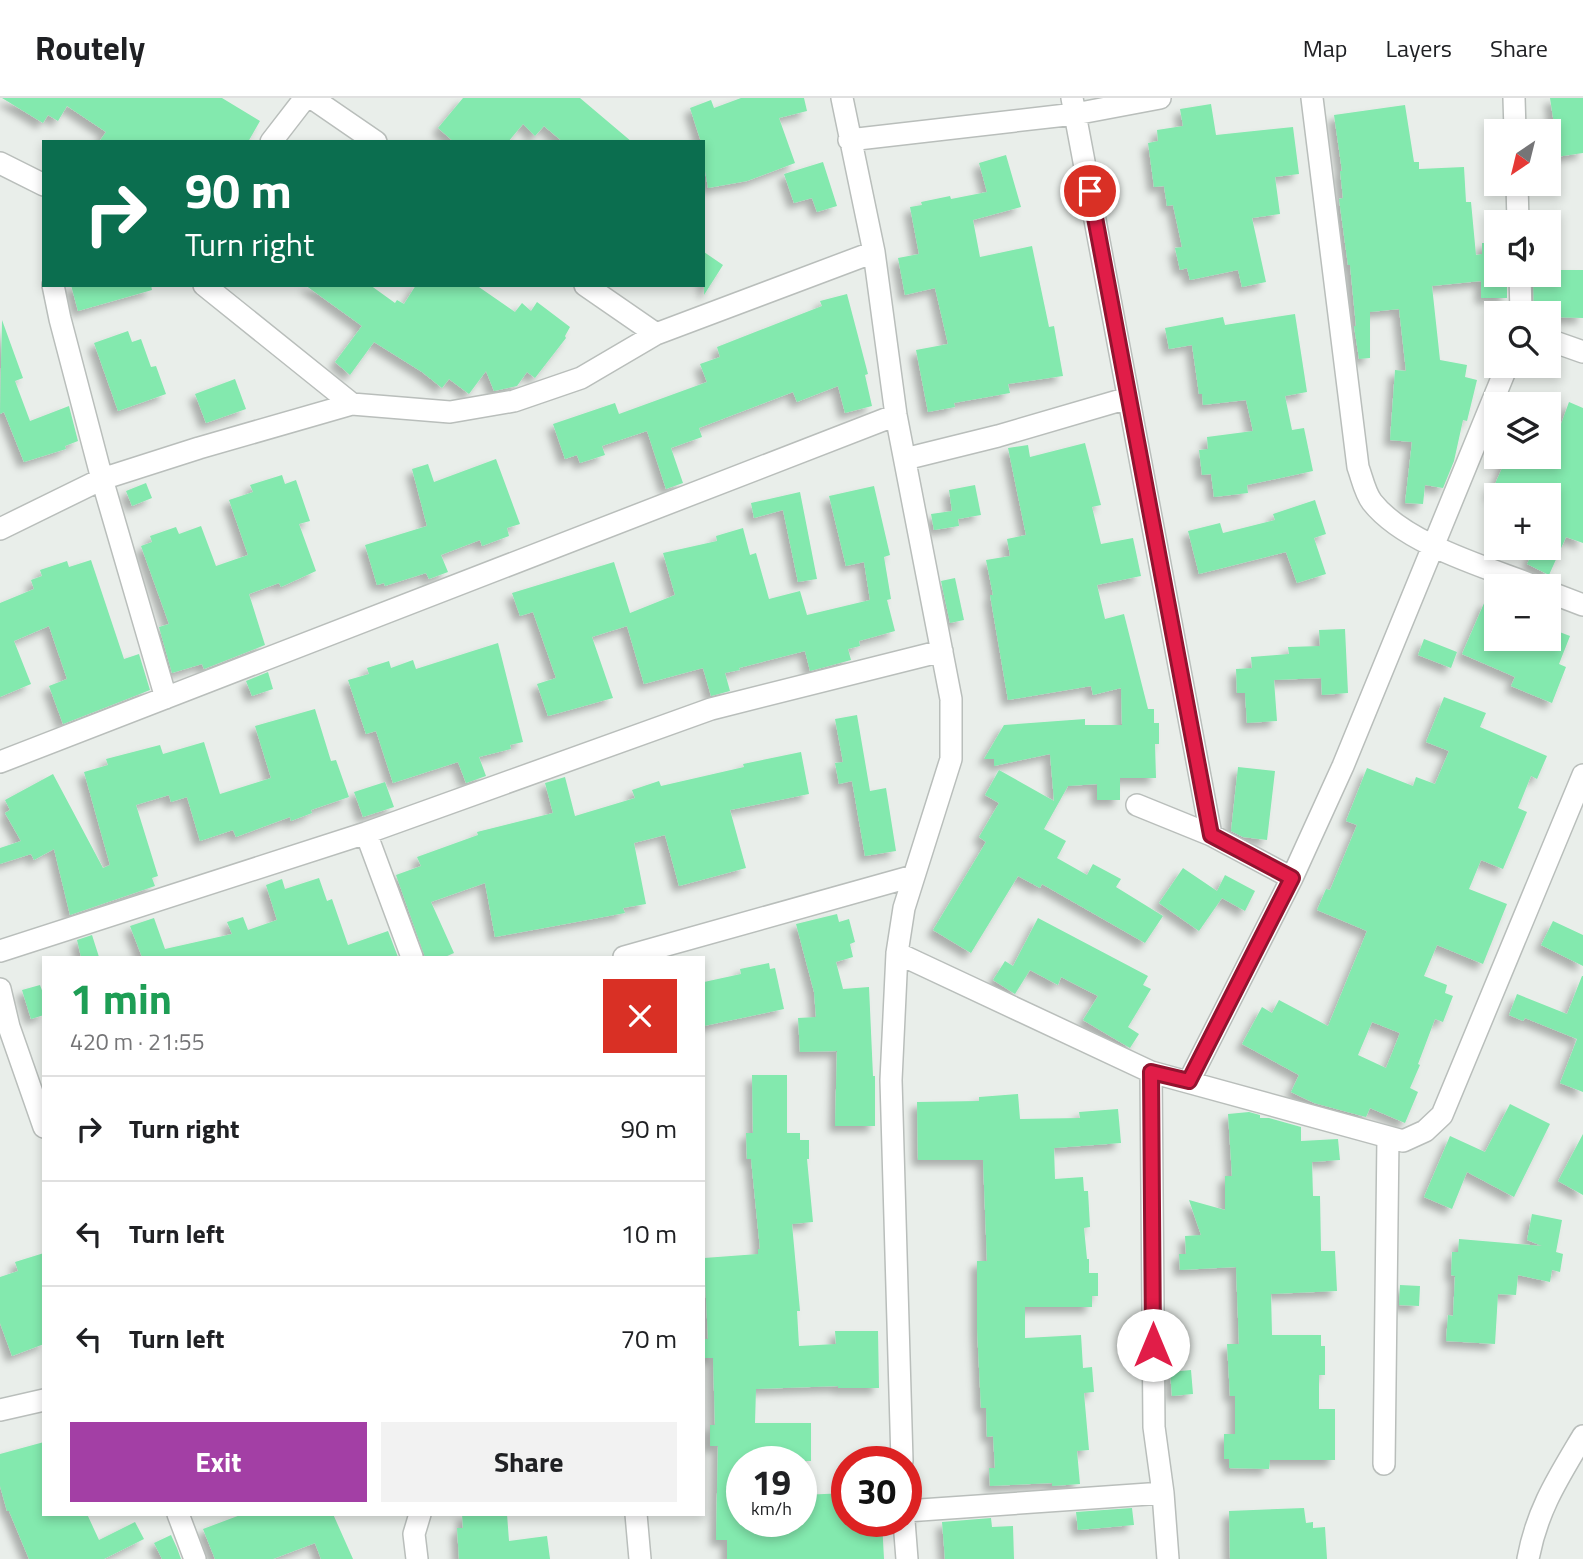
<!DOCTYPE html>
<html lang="en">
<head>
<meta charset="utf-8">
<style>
	:root { --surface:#fff; --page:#f2f2f2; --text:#202124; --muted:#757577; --line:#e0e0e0; --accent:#a33fa5 }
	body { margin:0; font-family:"Titillium Web",sans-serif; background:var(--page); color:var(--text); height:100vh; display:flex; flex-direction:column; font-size:26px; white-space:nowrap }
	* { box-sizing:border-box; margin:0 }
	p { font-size:23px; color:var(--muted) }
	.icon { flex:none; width:38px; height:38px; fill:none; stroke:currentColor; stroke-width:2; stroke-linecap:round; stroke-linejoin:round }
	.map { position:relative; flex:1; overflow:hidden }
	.drawer { position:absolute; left:42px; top:858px; width:663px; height:560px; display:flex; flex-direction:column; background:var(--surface); border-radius:0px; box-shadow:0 4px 10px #0003 }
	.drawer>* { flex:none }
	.top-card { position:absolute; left:42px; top:42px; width:663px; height:147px; border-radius:0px; box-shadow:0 4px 10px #0003; background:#0b6e4f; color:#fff; overflow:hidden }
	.needle { width:46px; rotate:215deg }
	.controls { position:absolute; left:1484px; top:21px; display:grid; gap:14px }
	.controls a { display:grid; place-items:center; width:77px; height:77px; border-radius:0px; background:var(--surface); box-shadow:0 4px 10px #0003; font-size:35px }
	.speed { position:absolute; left:726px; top:1348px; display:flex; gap:14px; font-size:35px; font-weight:700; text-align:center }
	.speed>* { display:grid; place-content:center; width:91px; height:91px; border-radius:50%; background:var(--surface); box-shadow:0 4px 10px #0003; line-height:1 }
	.speed small { font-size:18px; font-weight:400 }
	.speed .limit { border:10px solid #d22; background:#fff; color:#111 }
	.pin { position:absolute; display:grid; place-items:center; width:60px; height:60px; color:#fff; margin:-30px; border:4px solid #fff; border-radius:50%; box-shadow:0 2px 7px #0007 }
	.me { position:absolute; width:77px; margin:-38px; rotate:0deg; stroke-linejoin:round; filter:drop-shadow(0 0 5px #0008) }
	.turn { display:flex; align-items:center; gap:24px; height:147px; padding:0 28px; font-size:32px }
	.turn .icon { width:91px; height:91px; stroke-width:2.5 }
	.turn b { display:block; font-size:49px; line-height:60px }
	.round { display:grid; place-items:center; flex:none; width:74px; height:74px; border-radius:0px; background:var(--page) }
	.overview { display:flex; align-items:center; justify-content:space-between; height:119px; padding:0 28px }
	h1 { font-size:42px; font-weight:700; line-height:52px; color:#1e9e55 }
	.cta { display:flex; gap:14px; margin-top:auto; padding:14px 28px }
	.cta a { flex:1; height:80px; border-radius:0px; background:var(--accent); color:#fff; font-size:28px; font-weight:700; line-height:80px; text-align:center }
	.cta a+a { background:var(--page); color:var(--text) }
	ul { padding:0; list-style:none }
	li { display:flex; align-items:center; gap:21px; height:105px; padding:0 28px; border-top:2px solid var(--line) }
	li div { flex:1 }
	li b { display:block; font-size:26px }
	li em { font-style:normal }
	header { display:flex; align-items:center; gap:42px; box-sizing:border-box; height:98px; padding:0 35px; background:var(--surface); border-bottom:2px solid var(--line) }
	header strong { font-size:33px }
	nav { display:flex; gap:38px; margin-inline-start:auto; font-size:24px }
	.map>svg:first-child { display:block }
	.building { fill:#83e9ae; fill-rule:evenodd; filter:url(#shadow) }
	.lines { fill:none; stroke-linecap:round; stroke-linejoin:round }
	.street-casing { stroke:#b9bebb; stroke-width:24 }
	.street { stroke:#fff; stroke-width:21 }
	.route-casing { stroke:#92132f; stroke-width:18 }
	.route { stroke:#e11d48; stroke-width:12 }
</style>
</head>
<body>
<header>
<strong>Routely</strong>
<nav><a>Map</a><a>Layers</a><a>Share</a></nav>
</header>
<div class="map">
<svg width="1583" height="1461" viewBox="0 0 1583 1461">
	<defs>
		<filter id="shadow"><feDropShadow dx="-6" dy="6" stdDeviation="3.5" flood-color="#0004"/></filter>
	</defs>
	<rect width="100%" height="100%" fill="#e9eeea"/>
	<!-- building -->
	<path class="building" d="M2,0h220l38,23 -12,21h-149l7,-10 -39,-26 -9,15 -10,-6 -5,8z
		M463,0h117l52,44h-69l-19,-16 -9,10 -12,-12 -15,18h-54l-16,-14z
		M741,0h63l3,13 -28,7 16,45 -48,18 -39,7 -4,-23v-23h-3l-11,-34 21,-8 3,8z
		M1550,0h33v55l-34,5v-20l7,-1z
		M1211,6l5,31 77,-8 6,47 -24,3 5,37 -28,4 14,64 -24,5 -4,-17 -48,10 -3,-12 -7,2 -5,-22 7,-1 -9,-42 -6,1 -3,-20 -10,1 -6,-44 10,-2 -1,-11 26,-4 -3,-17z
		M1405,7l9,57h5v7l45,-2 2,35h5l5,53 6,-1v-11h14v32h11v23h-26v-17l-49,5 8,74 27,5 -2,12 12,3 -10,41 -4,-1 -9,41 -11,27 -18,-3 -2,19 -18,-1 7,-61 -22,-2 5,-70 11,1 -7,-62 -29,3v46l-11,1 -5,-33h2l-6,-61h-2l-9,-66 4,-1 -3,-27h2l-8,-56z
		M1006,57l15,52 -48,13 7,37 52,-11 17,81 5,-1 9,50 -55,8 2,9 -56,10 1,4 -27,5 -12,-62 32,-6 -13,-56 -30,7 -7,-37 21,-4 -9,-47 12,-2 -1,-3 29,-6 1,3 36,-7 -8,-29z
		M823,64l14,44 -20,6 -5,-14 -18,5 -10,-29z
		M704,154l19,13 -19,30z
		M1557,172h26v48l-34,-1v-4h-15l-1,-38h16v-4z
		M71,187h80l1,5 -74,21z
		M305,187h65l25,18 2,-3 7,4 12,-19h60l39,27 7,-9 9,8 6,-9 33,25 -5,9 1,2 -31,40 -8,-6 -10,14 -23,5 -8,-20 -17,23 -20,-15 -7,9 -20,-16 -48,-30 -24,33 -15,-13 27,-36z
		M847,196l21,80 -3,1 7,31 -27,7 -7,-27 -41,16 -4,-10 -94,36 3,9 -31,11 12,35 -17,6 -19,-58 -45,15 3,9 -25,8 -3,-8 -12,4 -12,-35 62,-21 4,11 88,-32 -7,-18 20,-7 -3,-10 105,-41 -2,-5z
		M1295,216l12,78 -22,4 7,34 12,-2 9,43 -66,14 1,8 -34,4 -3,-23 -9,1 -3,-25 9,-1 -1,-12 46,-6 -7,-31 -43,5 -1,-11h-3l-7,-49 -23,4 -4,-21 58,-11 2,8z
		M2,222l21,58 -8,3 15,40 39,-15 9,35 -13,5 1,3 -42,13 -20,-50 -4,2z
		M128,233l4,11 9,-3 10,28 5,-1 10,28 -48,17 -24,-68z
		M235,281l11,30 -40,14 -11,-29z
		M1569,304l14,6v135l-17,-6 -17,38 -22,-11 8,-16h14v-53h-59l17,-38 15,5 2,-5h25z
		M1085,345l16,62 -9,2 9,37 32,-6 8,38 -44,9 8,34 19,-5 24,95h6v14h5v21h-4l1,34h-36v22h-23v-16l-29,2 -24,43 22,12 -9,17 30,17 6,-11 28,15 -5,8 47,29 -18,27 -103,-59 -2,4 -22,-12 -47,77 -38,-23 53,-88 -7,-5 20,-34 -14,-8 14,-25 55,31 -4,-47 -56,12v-7h-10l20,-34 81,-6v6h37l-1,-37 -28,7 -2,-9 -83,14 -18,-105h3l-7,-35 24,-4 -3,-17 19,-4 -18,-87 20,-3 2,12z
		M496,361l24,65 -13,4 2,8 -27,10 -2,-6 -39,15 7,17 -19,7 -3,-6 -41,13 -1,-3 -7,2 -12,-40 62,-19 -15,-57 16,-5 6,18z
		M282,377l3,9 11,-4 14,41 -11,3 17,47 -35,16 -2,-4 -30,11 16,51 -61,24 -2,-5 -30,9 -13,-46 10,-3 -28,-78 11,-4 -2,-6 26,-9 3,7 22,-8 15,40 32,-11 -19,-55 24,-8 -3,-7z
		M146,385l6,15 -20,8 -6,-15z
		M975,387l6,30 -23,4 1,7 -25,4 -3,-16 21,-3 -3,-21z
		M874,388l16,69 -6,2 7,42 -4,1 8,31 -36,10 1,5 -12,3 3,11 -41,11 -5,-20 -66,17 1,2 -15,3 5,18 -19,5 -8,-28 -59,16 -17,-58 -35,11 21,61 -65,18 -11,-32 19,-6 -23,-66 -13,4 -8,-23 102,-31 16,51 45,-18 -12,-42 54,-12 -1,-5 27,-8 7,27 6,-2 13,46 31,-8 7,24 63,-15 -6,-38 -18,4 -17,-70z
		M800,394l17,87 -19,3 -15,-72 -29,8 -3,-15z
		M1315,402l11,34 -12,4 12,36 -29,9 -11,-31 -87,22 -11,-43 32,-8 3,10 52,-13 -2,-6z
		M91,462l33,99 15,-5 11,36 -87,34 -14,-38 18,-7 -18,-53 -35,15 17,43 -31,13v-94l34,-14 -3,-9 11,-4 -2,-6 27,-9 2,6z
		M955,480l9,42 -14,3 -9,-42z
		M1485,503l11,5v33h53v-11l21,8 -11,28 7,3 -14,36 -41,-17 4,-9 -53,-23z
		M1345,531l3,64 -26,2 -1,-17 -47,2 3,41 -30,2 -2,-30h-8l-1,-24 16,-1 -1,-11 38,-3 -1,-7 32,-1 -1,-16z
		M1424,541l33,13 -6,16 -33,-13z
		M498,545l25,99 -13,3 1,4 -32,8 7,19 -20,7 -8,-21 -65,21 -17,-52 -10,3 -18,-54 21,-6 -2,-6 22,-7 2,7 22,-8 3,9z
		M268,574l5,17 -21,7 -6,-15z
		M1444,599l42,16 -6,14 67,29 -10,23 -6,-3 -13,32 9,4 -24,57 -22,-9 -12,29 38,15 -24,60 -46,-19 -13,31 23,9 -2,8 8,3 -10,26 -8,-3 -17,45 2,1 -10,23 8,4 -13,31 -35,-15 -4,9 -52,-14 -23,-11 8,-17 -57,-31 20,-37 10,6 7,-13 49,26 39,-95 -50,-21 9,-21 4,1 27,-65 -11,-4 21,-53 46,18 3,-9 19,7 14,-33 -23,-9zM1372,924l28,11 -14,35 -28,-13z
		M315,611l16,52 5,-1 13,37 -38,13 1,3 -21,8 -1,-4 -54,20 -3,-7 -33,11 -13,-44 -16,5 -2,-7 -33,10 22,71 -6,2 3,8 -85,29 -16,-66 -20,11 -3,-6 -31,10v-16l21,-7 -16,-28 5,-3 -5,-10 48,-26 50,94 7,-3 -26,-93 24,-7 -2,-6 54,-14 3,9 41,-12 16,52 51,-16 -16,-52z
		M857,617l13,76 16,-3 10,63 -31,5 -13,-75 -13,3 -4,-21 8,-1 -8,-43z
		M801,654l8,42 -79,16 16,58 -67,18 -14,-51 -31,8 12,61 -23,4 2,5 -130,24 -10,-54 -54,19 23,51 -9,4h-20l-29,-82 25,-9 -4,-9 61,-22 -1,-3 76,-19 -8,-30 20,-6 10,39 60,-18 -3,-8 27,-9 2,5 83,-19 -1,-3z
		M1238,669l37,4 -8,69 -24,-3 -12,-6z
		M385,684l9,25 -31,10 -9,-25z
		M1183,770l34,23 8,-16 30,16 -10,20 -23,-13 -23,33 -40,-28z
		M319,780l8,23 5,-2 16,46 40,-14 10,26h-256l-12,-31 24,-8 11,31 67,-15 -5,-12 16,-5 5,13 29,-10 -11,-35 16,-6 3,10z
		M837,816l2,8 10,-3 6,23 -5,2 3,13 -17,5 7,27 26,-2 4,89h2v50h-40l2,-75 -37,1 -2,-34 18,-1 -2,-25 -18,-68z
		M1038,820l110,58 -5,9 8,4 -23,38 11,7 -9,14 -47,-28 15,-24 -37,-19 -3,8 -28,-15 -15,24 -22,-14 12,-19 8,5z
		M1553,823l30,14v31l-42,-21z
		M92,837l7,22h-18l-4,-17z
		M769,865l1,6 5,-1 9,41 -80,17v-44l37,-8 -1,-5z
		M1582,878h1v116l-23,-9 17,-44 -52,-21 -2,3 -14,-6 8,-21 50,20z
		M40,887l4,11v19l-13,4 -9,-29z
		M752,977h35v58h13v7h9v19h-2l6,63 -21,2 8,87h-3l2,35 37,-2 -1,-13h43l1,57h-41v-2l-82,3 -1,34h56v38h-69v60h60v-26l45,-2v28h35l2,38h-157v-19h-11l2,-94h-8v-21h5l-2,-67h-9v-19h4l-4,-81 54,-4v-5h2l-9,-90h-4l-1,-26h7z
		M1018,996l2,25 60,-1 -1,-6 39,-3 3,34 -67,5 1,31 28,-2 1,14h4l2,36 -6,1 3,31h2v14h9v23h-6v11h-67v31l56,-3 2,33 9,-1 2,25 -10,1 5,57 -12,1 3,33 -28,2v-3l-62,3 -1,-18h6l-2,-32 -6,1 -1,-29h-5l-4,-80v-67h10l-4,-101h-65l-1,-58 62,-1v-4z
		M1510,1006l40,20 -36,73 -47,-25 -15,37 -28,-12 26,-61 35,16z
		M1249,1014l11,3v3h9l32,9v14l37,-2 2,21 -28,2 1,34h7l1,55h14l2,40 -66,3 1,41h49v11h4v29h-6v34h16v51h-65l-1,9 -40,-1v-9h-5v-25h11v-38h-5l-3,-52h12l-3,-77 -56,3 -1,-16h7l-1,-18 16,-1 -12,-35 36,10v-34h7l-4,-62z
		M1583,1036v61l-25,-14z
		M1532,1116l30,6 -6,32 7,2 -3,18 -8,-2 -2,12 -32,-7 -2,20 -18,-1 -3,50 -49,-3 2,-26 5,1 2,-40 -4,-1 1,-23h6l1,-13 83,7 -15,-6z
		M44,1155v91l-32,12 -12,-33v-46l18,-6 -3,-9z
		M1400,1187l20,1 -1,20 -20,-1z
		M1191,1272l2,24 -21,2 -2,-24z
		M44,1344v72h43l12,26 36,-18 9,17 -40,20h-75l-20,-48h-2l-7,-25v-32z
		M1132,1410l2,17 -56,5 -2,-18z
		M1304,1410l2,15 7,-1v6l12,-1 2,32h-97l-1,-48z
		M243,1416h90l20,45h-32l-6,-16 -42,16h-58l-12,-30z
		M462,1416h45l2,27 38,-5 3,23h-91l-2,-31h6z
		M991,1420l1,9 21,-1 1,33h-69l-3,-37z
		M171,1437l6,13 4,11h-19l-8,-16z"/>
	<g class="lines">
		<!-- street casing -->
		<g class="street-casing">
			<path id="street" d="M312,0l64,44
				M842,0l32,154 22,163 55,284v60l-47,149 -7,45 -6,127 11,381
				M1072,0l139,737
				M1312,0l46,369c4,11 7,26 14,35 33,42 114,65 163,84
				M1514,0l1,33
				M849,42l226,-26 85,-16
				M271,44l34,-44
				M0,65l44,22
				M1517,86l1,38
				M1520,177l1,38
				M53,187l7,34 42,160 64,219
				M204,187l148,119
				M585,187l71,49
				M1549,242l34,12
				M905,361l93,-23 130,-38
				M0,431l102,-50 97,-31 153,-44 98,8 64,-11 67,-23 75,-44 218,-82
				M1549,494l34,13
				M0,664l896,-347
				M1137,707l74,30 81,43
				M366,735l46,124
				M0,853l366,-118 345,-124 231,-58
				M897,855l254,119 252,69 22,-10 17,-16 141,-340
				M624,859l289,-81
				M0,891l9,38 35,100
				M1151,974l3,355 9,66 5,66
				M1189,983l103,-203 51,-112 164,-400
				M0,1312l44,-10
				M1384,1366l4,-327
				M906,1413l257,-18
				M178,1416l17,45
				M636,1416l4,45
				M904,1423l3,38
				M417,1461l-3,-25 6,-20
				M1528,1461c9,-49 30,-81 55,-123"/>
		</g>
		<!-- street -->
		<use href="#street" class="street"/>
	</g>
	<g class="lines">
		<!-- route casing -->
		<g class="route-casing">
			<path id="route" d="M1090,93l121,644 81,43 -103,203 -38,-9 2,273"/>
		</g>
		<!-- route -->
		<use href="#route" class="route"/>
	</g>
</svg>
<div class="controls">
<a><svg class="needle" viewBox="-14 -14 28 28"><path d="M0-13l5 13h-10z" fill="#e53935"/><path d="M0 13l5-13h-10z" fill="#757577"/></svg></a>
<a><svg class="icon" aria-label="sound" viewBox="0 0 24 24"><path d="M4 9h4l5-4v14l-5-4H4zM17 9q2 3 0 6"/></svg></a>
<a><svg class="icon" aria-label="search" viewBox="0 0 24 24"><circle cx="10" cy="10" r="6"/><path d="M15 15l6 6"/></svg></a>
<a><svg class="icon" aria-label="layers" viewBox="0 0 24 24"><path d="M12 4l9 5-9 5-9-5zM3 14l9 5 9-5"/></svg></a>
<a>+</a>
<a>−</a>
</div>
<div class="speed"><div>19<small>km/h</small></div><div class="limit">30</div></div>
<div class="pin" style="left:1090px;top:93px;background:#d93025"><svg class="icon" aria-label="arrive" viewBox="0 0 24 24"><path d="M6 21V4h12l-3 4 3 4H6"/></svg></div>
<svg class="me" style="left:1153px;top:1247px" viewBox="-20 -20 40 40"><circle r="19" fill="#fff"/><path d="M0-13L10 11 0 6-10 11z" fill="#e11d48"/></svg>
<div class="top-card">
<div class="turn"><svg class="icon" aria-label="right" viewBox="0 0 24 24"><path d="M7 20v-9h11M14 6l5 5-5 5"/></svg><div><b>90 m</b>Turn right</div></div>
</div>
<section class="drawer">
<div class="overview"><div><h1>1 min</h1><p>420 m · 21:55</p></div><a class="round" style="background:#d93025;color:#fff"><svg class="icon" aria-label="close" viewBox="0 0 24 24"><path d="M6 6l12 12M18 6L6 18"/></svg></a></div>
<ul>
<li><svg class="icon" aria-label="right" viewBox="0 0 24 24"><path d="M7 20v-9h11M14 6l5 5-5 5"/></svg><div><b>Turn right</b></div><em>90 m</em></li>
<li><svg class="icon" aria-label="left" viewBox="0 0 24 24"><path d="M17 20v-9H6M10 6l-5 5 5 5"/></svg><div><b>Turn left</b></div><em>10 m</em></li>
<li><svg class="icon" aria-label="left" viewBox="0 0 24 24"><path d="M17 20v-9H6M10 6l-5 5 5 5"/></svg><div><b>Turn left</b></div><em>70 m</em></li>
</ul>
<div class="cta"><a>Exit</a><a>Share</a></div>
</section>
</div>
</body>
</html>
